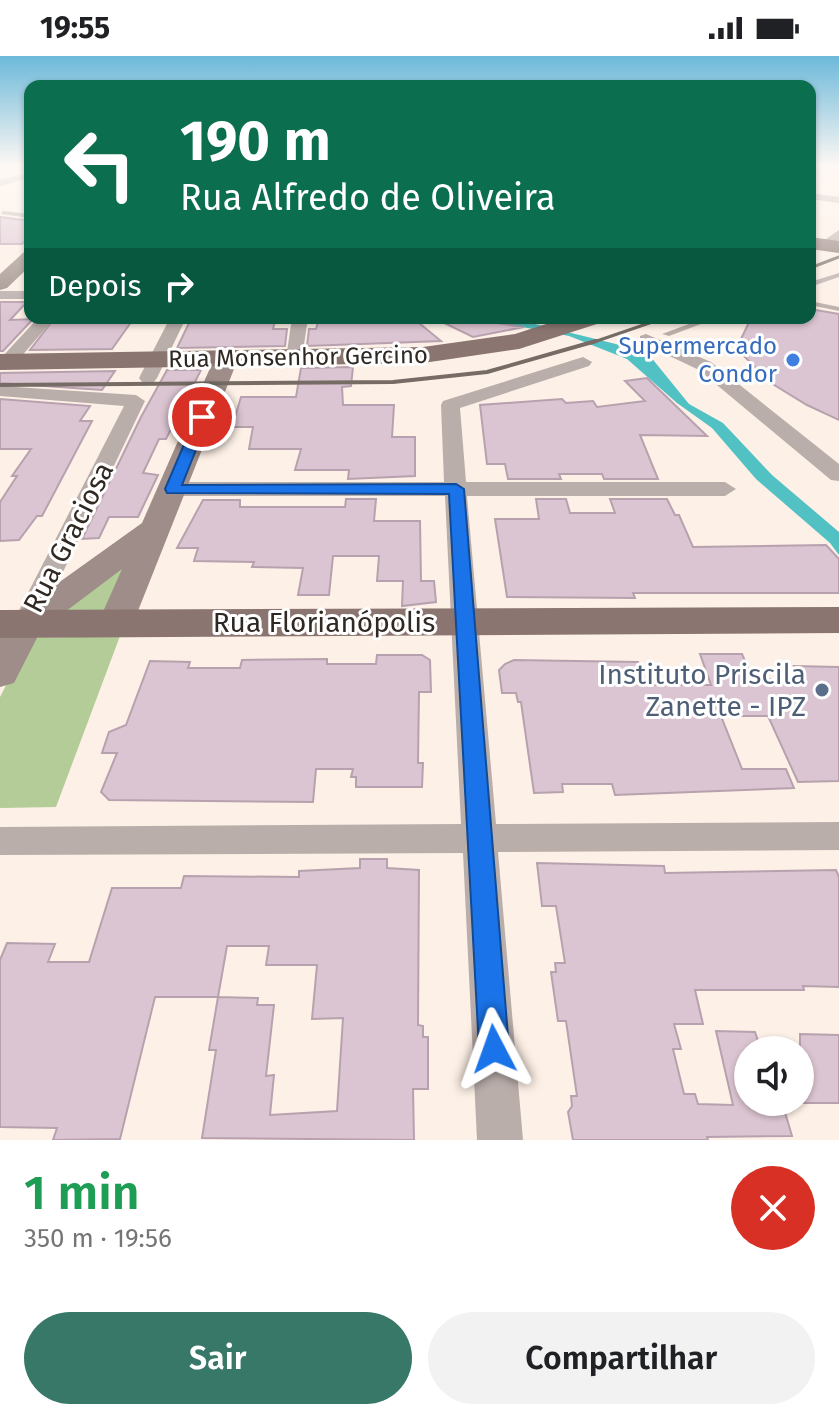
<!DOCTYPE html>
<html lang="pt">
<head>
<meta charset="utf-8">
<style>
	:root { --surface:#fff; --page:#f2f2f2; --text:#202124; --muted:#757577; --accent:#387868 }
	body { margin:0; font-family:"Fira Sans",sans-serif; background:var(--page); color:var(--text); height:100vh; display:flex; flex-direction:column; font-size:30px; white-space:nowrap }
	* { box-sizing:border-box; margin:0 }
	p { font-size:26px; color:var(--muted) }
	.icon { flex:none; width:44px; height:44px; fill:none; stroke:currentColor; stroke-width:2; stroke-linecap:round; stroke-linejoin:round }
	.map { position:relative; height:1084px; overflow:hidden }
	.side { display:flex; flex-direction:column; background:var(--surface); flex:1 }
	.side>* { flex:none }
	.top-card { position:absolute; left:24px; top:24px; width:792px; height:244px; border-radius:16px; box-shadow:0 2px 6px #0004; background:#0b6e4f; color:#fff; overflow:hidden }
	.fabs { position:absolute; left:734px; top:980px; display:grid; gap:16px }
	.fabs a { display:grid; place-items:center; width:80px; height:80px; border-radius:50%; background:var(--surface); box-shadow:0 2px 6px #0004; font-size:40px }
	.pin { position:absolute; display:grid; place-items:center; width:68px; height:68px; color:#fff; margin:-34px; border:4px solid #fff; border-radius:50%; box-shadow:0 2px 8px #0007 }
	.me { position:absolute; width:88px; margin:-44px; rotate:356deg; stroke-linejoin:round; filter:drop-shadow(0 0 6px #0008) }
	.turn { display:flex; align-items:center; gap:28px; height:168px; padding:0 24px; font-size:36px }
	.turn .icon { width:104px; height:104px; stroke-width:2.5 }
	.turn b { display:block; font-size:56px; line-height:68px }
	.then { display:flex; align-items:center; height:76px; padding:0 24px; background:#0003; gap:16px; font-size:30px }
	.round { display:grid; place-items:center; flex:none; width:84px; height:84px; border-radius:42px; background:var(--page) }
	.summary { display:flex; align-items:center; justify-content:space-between; height:136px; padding:0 24px }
	h1 { font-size:48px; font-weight:600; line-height:60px; color:#1e9e55 }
	.button { display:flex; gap:16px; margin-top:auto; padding:16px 24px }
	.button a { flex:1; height:92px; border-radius:48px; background:var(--accent); color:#fff; font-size:32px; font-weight:600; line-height:92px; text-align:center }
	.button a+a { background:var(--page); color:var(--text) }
	.status { display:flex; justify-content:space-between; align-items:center; height:56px; padding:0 40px; background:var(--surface); direction:ltr }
	.status svg { height:22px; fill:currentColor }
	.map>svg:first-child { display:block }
	.green { fill:#b4cc98 }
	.water { fill:#52c1c4 }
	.building { fill:#dcc5d2; stroke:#b8a1ae; stroke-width:2; fill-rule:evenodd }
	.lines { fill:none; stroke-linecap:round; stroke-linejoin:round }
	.lane { fill:#baaeab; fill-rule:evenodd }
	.street { fill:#baaeab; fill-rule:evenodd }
	.secondary { fill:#9e8d88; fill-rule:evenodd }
	.primary { fill:#8a7570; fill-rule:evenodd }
	.rail-far1 { stroke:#766c65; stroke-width:3 }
	.rail { stroke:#766c65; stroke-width:4 }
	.route { fill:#1a73e8; stroke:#114b97; stroke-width:2 }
	.shop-dot { fill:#3f7fe0; stroke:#fff; stroke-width:3 }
	.service-dot { fill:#5c6f8a; stroke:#fff; stroke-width:3 }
	.labels { text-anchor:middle; stroke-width:6; stroke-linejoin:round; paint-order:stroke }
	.far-shop-label { font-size:24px; fill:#366cbe; stroke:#fff; text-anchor:end }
	.far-street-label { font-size:24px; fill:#302822; stroke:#fff }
	.street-label { font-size:28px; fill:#302822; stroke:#fff }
	.service-label { font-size:28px; fill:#4e5e75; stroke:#fff; text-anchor:end }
</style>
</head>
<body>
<div class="status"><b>19:55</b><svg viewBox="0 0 49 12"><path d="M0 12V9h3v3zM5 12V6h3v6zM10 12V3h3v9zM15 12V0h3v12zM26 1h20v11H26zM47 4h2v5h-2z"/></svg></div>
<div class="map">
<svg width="839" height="1084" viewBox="0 0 839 1084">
	<rect width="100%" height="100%" fill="#fdf0e6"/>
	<!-- green -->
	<path class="green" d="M132,498l-26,59h-58z
		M120,580l-64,171 -56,1v-111l30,-59z"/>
	<!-- water -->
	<path class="water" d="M476,262l59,6 89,22 26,10 39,48 34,19 49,52 67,57v23l-9,-12 -74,-64 -44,-51 -35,-25 -50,-44 -58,-23z"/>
	<!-- building -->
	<path class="building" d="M0,161l30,4v16l-8,7h-22z
		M0,246h27l-17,18 23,-1 -30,32h-3z
		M810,253l29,5v106l-32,-15 -36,-22 -28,-28 -2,-16 10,-21h59z
		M134,262l-22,31 -82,1 24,-31z
		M201,262l74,3 -2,8h14l-2,17 -108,2 13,-27h8z
		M319,262h94l28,23 -134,5 2,-17h7z
		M434,262h28l62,9 -51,10z
		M353,311l-2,19 -9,1 1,18h51l-2,32h23v39l-67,3 1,-9h-54l6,-21h-52l4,-22h-21l9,-30h55l5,-29z
		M167,314h34l-35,69h-7l-16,34 15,2 -20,42h-29l-10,21 -17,1 59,-122z
		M115,315l-13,19 -102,-7v-10z
		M647,322l60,58 -67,-1 18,44h-54l-2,-5h-43l2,5h-53l-3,-15h-18l-7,-59 82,-6 4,4 27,-2 4,6 48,-6 -20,-20z
		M0,343l90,7 -10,15h12l-50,95h-5l-18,24 -19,1v-39l17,-26h-5l19,-27h-31z
		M346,443h30l-2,22h46l1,60h13l2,21 -34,4 1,-25h-26l2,-25h-46l-4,39h-31l5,-27 -51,-1 2,-5 -60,-1 4,-13h-21l26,-48h37v7h105z
		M536,443h30l4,14h45l-5,-14h57l8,16h4l14,32 133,-2 13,14v34h-206l2,5 -128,-1 -12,-78h44z
		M700,598h42l11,25h48l-7,-13 45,1v114l-41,1 -30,-66h-47l21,53h44l8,19 -179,7 -3,-11h-50l1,8 -29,1 -13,-91h-3l-2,-9h-14l-3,-23 6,-6 9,-4 124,2 8,23h65z
		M377,599h45l8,5 1,32h-12l-1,71h5l-1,24h-66v-10h-5l2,-8h-37l-3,33 -204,-2 -8,-8 16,-39h-15l7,-21 17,-7 24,-64 40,1 -2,6h52l2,-8 85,-1v5h49z
		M360,803h27v9l32,2 -1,155 5,1v11h5v52h-15l1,51 -212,-2 14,-88h-7l9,-53h-63l-35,142 -67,1 4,-12 -57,-1v-167l7,-17 48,1 -7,18h41l23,-74h69l3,-12 115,1v-6l61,-3zM227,890h42l-3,19h51l-5,54 31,-1 -6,93 -67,4 4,-40 -8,1 8,-71h-17l1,-7 -40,-1z
		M537,807l127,3 1,7 171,-3 3,7v110l-36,-1 1,4h-109l8,34h-29l7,25h-8l11,45h11l3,10 35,1 -17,-74 39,1 6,18h-13v52h34l10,34 -85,1 1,3h-135l-5,-28 4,-6 -1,-10h6l-11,-75h-8l-7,-49h5l-1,-9h10l-9,-57h-14z
		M800,978l39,1v68h-39z"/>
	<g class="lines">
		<!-- lane -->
		<path class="lane" d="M3,155l27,3v4l-29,-4z
			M839,217v4l-29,10v-5z
			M810,245l29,6v4l-29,-6z
			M705,262h12l-48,18 -7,-2z"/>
		<!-- street -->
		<path class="street" d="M30,116v6l-30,8v-6z
			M810,137l29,4v6l-29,-4z
			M839,174v10l-9,8h-8v-6z
			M0,235h30v8h-30z
			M38,262h12l2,3 -39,45h-12v-8z
			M170,262h16l-29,60 -3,4h-12l-3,-4z
			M292,262h16l-6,40 -8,5 -8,-5z
			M646,278l65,28 128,102v17l-8,-1 -132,-110 -59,-28v-6z
			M583,301l9,5 -3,4 -129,42 6,74h259l11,7 -11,7h-258l29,328 343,-2v28l-341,2 25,288h-46l-14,-287 -463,2v-28l461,-3 -16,-328h-273l-11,-7 11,-7h272l-3,-77 2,-4z
			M0,330l136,9 9,6 -107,223 -3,6 -10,2 -10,-2 -3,-6 112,-218 -124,-10z"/>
		<!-- secondary -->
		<path class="secondary" d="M30,195v15l-23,22 -7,2v-16l24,-22z
			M226,296l8,2 4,5 -108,272 -13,4 -13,-4 -6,-8 24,-54 -81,61 -27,53 -14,4v-51l12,-20 130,-93 72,-164 4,-5z"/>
		<!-- primary -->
		<path class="primary" d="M810,181l29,4v12l-29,-4z
			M565,262h38l-3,5 -81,26 -96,14 -423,7v-16l423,-7 92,-13z
			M839,551v26l-839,5v-28z"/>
		<!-- rail-far1 -->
		<path class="rail-far1" d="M810,212l29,-11
			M591,287l73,-25"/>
		<!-- rail -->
		<path class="rail" d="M0,329l393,-3 94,-10 109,-31"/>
	</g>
	<!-- sky -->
	<linearGradient id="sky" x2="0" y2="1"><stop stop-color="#6cb9da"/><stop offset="0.42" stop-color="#fef8f4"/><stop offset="1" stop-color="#fef8f4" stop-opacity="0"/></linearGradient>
	<rect width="839" height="262" fill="url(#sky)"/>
	<!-- route -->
	<path class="route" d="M197,358l12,3 -27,68 274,-1 8,5 45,560 -5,11 -10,4 -11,-4 -4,-11 -30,-555 -282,-1 -2,-4z"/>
	<!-- markers -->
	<circle class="shop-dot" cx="793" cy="304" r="8"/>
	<circle class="service-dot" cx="822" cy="634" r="8"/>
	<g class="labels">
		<!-- far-shop labels -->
		<g class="far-shop-label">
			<text x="777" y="298">Supermercado<tspan x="777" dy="28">Condor</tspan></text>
		</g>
		<!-- far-street labels -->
		<g class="far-street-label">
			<text transform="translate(298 301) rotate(-1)" y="8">Rua Monsenhor Gercino</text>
		</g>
		<!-- street labels -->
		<g class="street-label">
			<text transform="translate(68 481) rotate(-63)" y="10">Rua Graciosa</text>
			<text x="324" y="576">Rua Florianópolis</text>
		</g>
		<!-- service labels -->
		<g class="service-label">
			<text x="806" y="628">Instituto Priscila<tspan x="806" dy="32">Zanette - IPZ</tspan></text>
		</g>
	</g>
</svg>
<div class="fabs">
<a><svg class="icon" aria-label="sound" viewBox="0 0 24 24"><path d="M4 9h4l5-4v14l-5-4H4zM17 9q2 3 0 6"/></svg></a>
</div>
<div class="pin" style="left:202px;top:361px;background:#d93025"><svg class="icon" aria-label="arrive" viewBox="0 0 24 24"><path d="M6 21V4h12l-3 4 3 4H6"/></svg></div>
<svg class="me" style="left:494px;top:993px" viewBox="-20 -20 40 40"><path d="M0-17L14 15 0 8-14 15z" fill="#1a73e8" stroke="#fff" stroke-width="4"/></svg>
<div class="top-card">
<div class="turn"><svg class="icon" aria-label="left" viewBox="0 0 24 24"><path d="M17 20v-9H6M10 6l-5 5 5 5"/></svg><div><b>190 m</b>Rua Alfredo de Oliveira</div></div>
<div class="then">Depois<svg class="icon" aria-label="right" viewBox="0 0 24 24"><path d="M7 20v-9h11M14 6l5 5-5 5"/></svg></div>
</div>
</div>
<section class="side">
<div class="summary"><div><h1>1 min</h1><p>350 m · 19:56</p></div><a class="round" style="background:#d93025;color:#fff"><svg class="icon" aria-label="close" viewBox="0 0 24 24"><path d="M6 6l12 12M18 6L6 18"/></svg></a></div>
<div class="button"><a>Sair</a><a>Compartilhar</a></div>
</section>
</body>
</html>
